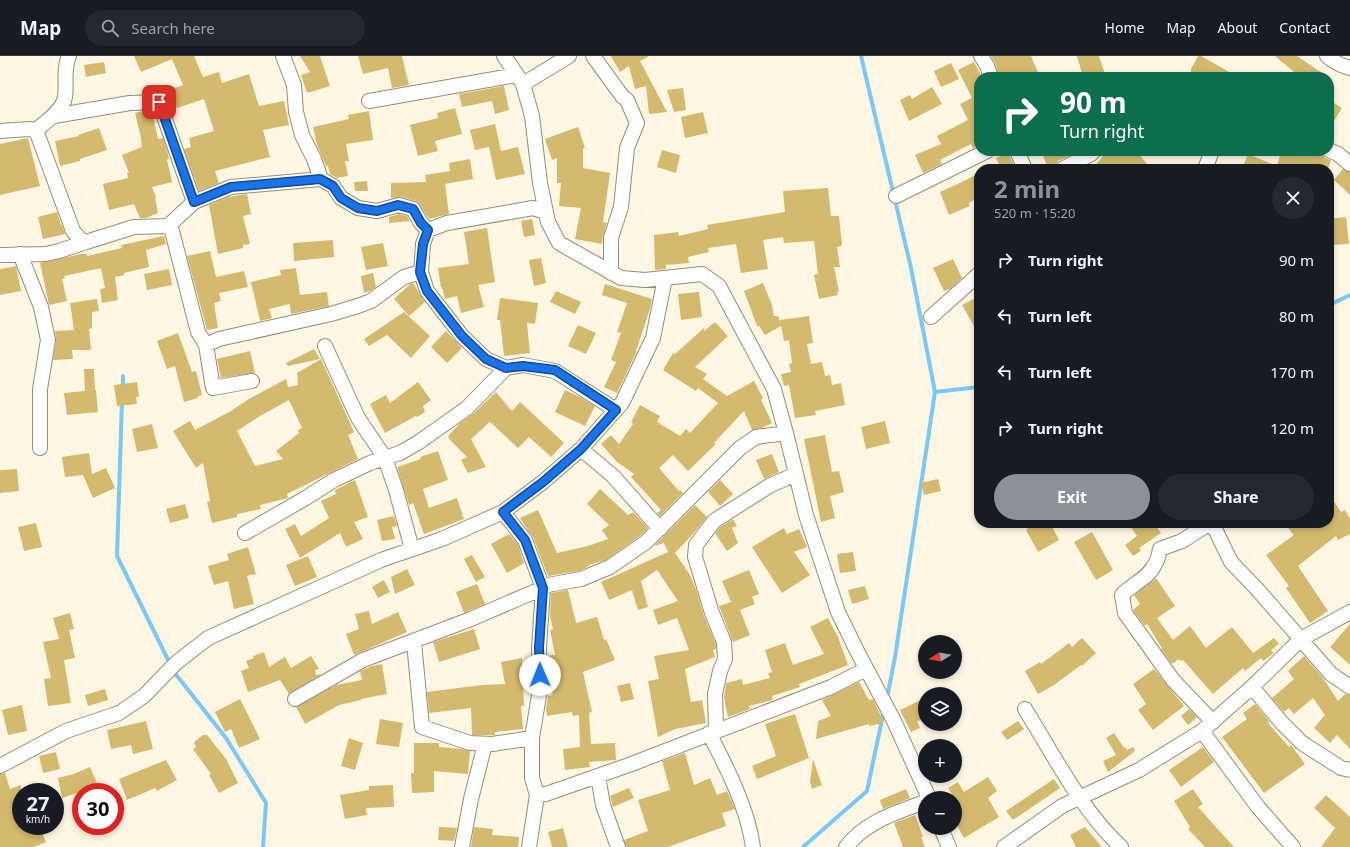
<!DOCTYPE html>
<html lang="en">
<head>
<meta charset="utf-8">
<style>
	:root { --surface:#171b24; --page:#242831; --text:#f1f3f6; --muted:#9ea1a6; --line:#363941; --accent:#8c9099 }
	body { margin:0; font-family:"Noto Sans",sans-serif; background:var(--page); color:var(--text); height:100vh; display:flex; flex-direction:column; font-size:15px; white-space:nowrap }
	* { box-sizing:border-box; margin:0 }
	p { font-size:13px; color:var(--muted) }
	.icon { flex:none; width:22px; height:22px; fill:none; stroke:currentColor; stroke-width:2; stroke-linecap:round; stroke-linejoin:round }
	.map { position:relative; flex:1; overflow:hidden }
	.side { position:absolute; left:974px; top:108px; width:360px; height:364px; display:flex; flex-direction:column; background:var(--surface); border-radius:16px; box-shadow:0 2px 6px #0003 }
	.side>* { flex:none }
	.top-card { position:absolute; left:974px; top:16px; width:360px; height:84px; border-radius:16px; box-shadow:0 2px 6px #0003; background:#0b6e4f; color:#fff; overflow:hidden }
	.needle { width:26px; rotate:259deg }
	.tools { position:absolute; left:918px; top:579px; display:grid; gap:8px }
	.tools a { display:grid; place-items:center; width:44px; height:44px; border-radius:50%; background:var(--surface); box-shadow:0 2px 6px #0003; font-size:20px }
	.speed { position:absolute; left:12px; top:727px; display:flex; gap:8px; font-size:20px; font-weight:700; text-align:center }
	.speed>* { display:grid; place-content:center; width:52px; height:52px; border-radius:50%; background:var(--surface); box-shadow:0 2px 6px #0003; line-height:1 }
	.speed small { font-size:10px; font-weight:400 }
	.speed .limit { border:6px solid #d22; background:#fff; color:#111 }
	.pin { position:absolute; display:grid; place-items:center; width:34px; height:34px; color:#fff; margin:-17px; border-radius:8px; box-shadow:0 2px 6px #0006 }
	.me { position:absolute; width:44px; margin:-22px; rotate:359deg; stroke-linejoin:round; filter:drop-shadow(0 0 3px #0008) }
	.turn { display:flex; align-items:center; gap:14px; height:84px; padding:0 20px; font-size:18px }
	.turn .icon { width:52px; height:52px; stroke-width:2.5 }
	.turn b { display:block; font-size:28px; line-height:34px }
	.round { display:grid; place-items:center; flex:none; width:42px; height:42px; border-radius:21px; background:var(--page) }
	.head { display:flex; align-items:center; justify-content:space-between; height:68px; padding:0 20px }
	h1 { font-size:24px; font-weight:700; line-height:30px; color:var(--accent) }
	.primary-button { display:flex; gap:8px; margin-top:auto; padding:8px 20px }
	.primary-button a { flex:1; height:46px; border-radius:24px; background:var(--accent); color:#fff; font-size:16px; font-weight:700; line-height:46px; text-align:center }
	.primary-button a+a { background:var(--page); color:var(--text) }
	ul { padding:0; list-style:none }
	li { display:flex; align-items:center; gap:12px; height:56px; padding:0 20px }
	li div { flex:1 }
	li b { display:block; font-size:15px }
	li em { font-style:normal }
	header { display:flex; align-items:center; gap:24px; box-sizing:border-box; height:56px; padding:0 20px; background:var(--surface); border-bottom:1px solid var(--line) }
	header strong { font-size:19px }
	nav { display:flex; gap:22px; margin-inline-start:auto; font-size:14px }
	.search { width:280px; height:36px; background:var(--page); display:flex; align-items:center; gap:10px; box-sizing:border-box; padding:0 14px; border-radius:22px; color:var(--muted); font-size:15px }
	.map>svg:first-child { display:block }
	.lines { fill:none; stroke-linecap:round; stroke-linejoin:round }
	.stream { stroke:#7ac8f5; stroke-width:4 }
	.building { fill:#d4ba6e; fill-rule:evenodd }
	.minor-casing { stroke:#938d7a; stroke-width:16 }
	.minor { stroke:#fff; stroke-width:14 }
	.route-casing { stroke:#114b97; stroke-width:10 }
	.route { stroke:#1a73e8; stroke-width:7 }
</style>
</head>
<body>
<header>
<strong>Map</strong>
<div class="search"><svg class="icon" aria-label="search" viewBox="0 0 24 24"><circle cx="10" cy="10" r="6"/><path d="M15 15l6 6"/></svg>Search here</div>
<nav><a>Home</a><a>Map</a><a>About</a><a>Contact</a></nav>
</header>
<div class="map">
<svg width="1350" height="791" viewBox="0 0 1350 791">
	<rect width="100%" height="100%" fill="#fff7e3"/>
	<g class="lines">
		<!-- stream -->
		<path class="stream" d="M861,0l50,212 24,124 -40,265 -8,41
			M1329,249l21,-10
			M123,331v-11
			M935,336l44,-5
			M122,344l-5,156 57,116 52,66 40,65 -3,44
			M803,791l64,-56 17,-81"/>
	</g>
	<!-- building -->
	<path class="building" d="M134,0h60l9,21 16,-5 3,11 27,-9 10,32 25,-5 5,24 -26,5 7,27 -55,14 4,12 -20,8 -15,-42 7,-2 -2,-9 25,-7 -10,-32 -27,9 -7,-18 13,-5 -11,-26 -31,13z
		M300,0h20l10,30 -23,7 -6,-18 9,-3z
		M358,0h44l7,29 -17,3 -4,-20 -25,6z
		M611,0h38l-9,5 27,51 -18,2 -3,-28 -11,3 -6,-23 -9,6z
		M991,0h40l9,21h-41l-4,-14z
		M1077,0h22l7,21h-23z
		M1198,0h3l37,21h-40l-7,-4v-4z
		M1275,0h22l31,21h-28z
		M104,6l2,11 -20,4 -2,-12z
		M974,6l8,15h-3v68l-6,3 -2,-4 -31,16 2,4 -19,9 -8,-18 26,-11 -4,-8 31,-16 -8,-16 12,-6 -14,-28z
		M951,7l8,16 -18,8 -7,-16z
		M504,30l5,24 -14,4 -3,-13 -30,6 -3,-13z
		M932,31l10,17 -33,17 -9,-21 10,-5 2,4z
		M683,32l3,22 -12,2 -7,-22z
		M1329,44l13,8 -13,21z
		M455,52l7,26 -27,7 3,10 -20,5 -8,-31 28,-7 -1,-5z
		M143,55h9l6,28 5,-1 4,12 2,9 -2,1 5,22 -20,5 4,10h-1l3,16 -12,5h-6l-6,-14 -25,6 -6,-26 25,-6 -1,-5h2l-7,-18 20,-8 -1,-4h1l-7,-30z
		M369,55l4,29 -27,4 3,17h-4l3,15 -11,2 -7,-4 -2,-8h-2l-9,-21 -4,-18 36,-8 -1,-4z
		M703,56l5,21 -23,5 -4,-21z
		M495,68l6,27 17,-4 7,27 -29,6 -7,-33 -14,3 -5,-20z
		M578,71l7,21 -2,1v19l27,5 -7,49 4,1 -4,13 -1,8 -27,-5 6,-31 -22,-2 2,-23h-4v-25l-5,2 -7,-21z
		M99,72l8,22 -27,9v2l-20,5 -5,-25 24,-5 -1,-1z
		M28,82l12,48 -40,9v-51z
		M662,94l18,5 -4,18 -19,-6z
		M1041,95h28l2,4 -13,6 -4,5 -6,2z
		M1113,95h18l6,5 2,-2 12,15h-59l13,-15 3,2z
		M1281,95h15l14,4 1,-4 10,2 4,5 6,2 -3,9h-86l6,-15 29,12z
		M1008,97l8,16h-15l-5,-11z
		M470,103l3,20 -28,5 4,30 -20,5 -9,-14 -4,-4 -15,-4 -10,1v-15l35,-1 -1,-7 25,-4 -1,-8z
		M1343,113l7,3v23l-16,-15z
		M979,117v24l-10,6 1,3 -21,9 -9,-23 26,-12z
		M367,125l1,10h-13l-1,-9z
		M828,132l3,28h8l3,28 -1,2 -4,1 3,20h-6l5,25h-2l1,3 -19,4 -5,-24 4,-1 -4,-33 -30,2 -1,-6 -20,3 5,29 -27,4 -5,-29 -28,4 1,4 -21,5 1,6 -23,2v4l-11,1 -1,-35 24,-3 1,4 29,-7 -1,-4 78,-13 -2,-21z
		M247,138l4,20 -8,2 7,28 -7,1v3l-25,6 -9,-49 19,-8z
		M57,156l4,13h1l3,9 -22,5 -5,-22z
		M399,158l8,2 3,5 -21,2v-6z
		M1346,161l3,27 -20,1v-26z
		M532,163l3,16 -11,2 -3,-16z
		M487,172l8,54 -17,3 6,22 -23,6 -4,-17 -12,3 -3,-12 -1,1 -3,-20 31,-4 -5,-32z
		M164,180l2,8 -20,6 3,17 -25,6v2l-9,2 3,23 -16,3 -2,-14 5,-1 -4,-20 -37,8 1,2 -3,1 5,22 -18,4 -9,-42 41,-9h6v2l35,-8 -1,-3z
		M333,184l1,17 -40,4 -1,-18z
		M383,187l5,23 -22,4 -5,-23z
		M210,195l6,26 28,-6 4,16 -29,6 2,8 -7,2 4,25 -11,2 -20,-74z
		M541,202l5,25 -12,3 -5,-26z
		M953,203l9,19 -12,11 -6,2 -11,-23z
		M16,210l5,25 -21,4v-26z
		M296,212l4,27 27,-3 2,14 -38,8 -1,-10 -21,5 3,9 -12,3 -9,-39 30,-7 -1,-5z
		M169,213l3,16 -25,5 -3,-16z
		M373,217l3,14 -6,4 -6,2 -3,-17z
		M413,227l12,19 -16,14 -15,-17 16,-15z
		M763,227l9,22 2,11h4l3,8 -1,-4 29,-4 4,27 -6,1 4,20 11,-2 3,14 5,-1 2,10 9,-2 4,22 -30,6 1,4 -21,3 -6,-33 -5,1 -3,-12 10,-2 -2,-8 3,-1 -3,-23 -5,1 -3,-15 -16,9 -6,-9h-2l-13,-35z
		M605,228l47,15 -2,10 -14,42h1l-20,42 -13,-6 12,-25 -5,-2 10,-27 -4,-1 10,-29 -25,-8z
		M556,235l25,11 -6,12 -25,-12z
		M699,236l3,25 -21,3 -3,-26z
		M979,240v39l-17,-30z
		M500,242l38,5 -3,21 -8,-1 3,30 -26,3 -4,-36h-3z
		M97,243l2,12 -7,1v16l-3,1 2,21h-19l1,9 -20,1 3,-19 -1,-10 19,-1 -4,-27z
		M404,256l26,24 -19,22 -24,-23 -18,11 -5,-7z
		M715,266l13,14 -33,31 12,7 -4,5 24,17 27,-15 9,17 -2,2 11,23 -10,5 -10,2 -8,-19 -30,32 2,1 -28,27 -15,-16 -14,13 20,23 1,-1 3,3 -23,23 -3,-3 4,-3 -30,-33 3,-3 -17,-12 -16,-18 10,-9 8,9 14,-20 -2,-2 9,-17 20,11 -3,6 23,14 6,-7 4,4 28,-30 -20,-15 -2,3 -33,-21 10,-17 2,1 29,-26v3z
		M578,269l18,8 -10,21 -18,-8z
		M446,275l16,17 -15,15 -16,-16z
		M178,277l14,39 4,-1 6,24 -5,2 1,1 -14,4 -9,-36 -8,3 -10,-28z
		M314,293l6,10 -32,7 -2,-3z
		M250,295l5,22 -34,5 -4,-19z
		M321,303l33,73 -6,3 10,24 -71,35 1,4 -28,7 1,4 -24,5v3l-25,6 -5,-21 3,-1 -7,-38 -7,5 -23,-37 17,-10 5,9 38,-20h-1l17,-11 37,-20 2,8 10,-2 -1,-12zM289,344l13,28 -4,2 1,3 -23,18 7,8 -28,7 -18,-35 23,-15z
		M84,313h10l1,21h1l2,22 -31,3 -3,-22 21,-2z
		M137,326l2,15h-3l1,7 -20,2 -3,-21z
		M418,326l13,18 -8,6 2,6 -8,5 -1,-1 -31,17 -15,-29 16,-9 4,8z
		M565,334l15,7 15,9 -10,20 -30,-14z
		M496,336l16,19 8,-9 44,41 -13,14 -22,-20 -11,11 -28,-26 -19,17 15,28 -18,6 -7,-13 6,-3 -17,-17 -2,-4 12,-13 13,-9z
		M885,365l5,22 -24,6 -5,-22z
		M152,368l6,24 -21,4 -5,-23z
		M825,379l7,37 7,-1 5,21 -14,4 5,22 -14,4 -17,-83z
		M438,395l10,29 -25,9 6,19 28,-10 7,21 -40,15 -11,-31 -4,2 -12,-38 24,-8 -1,-2z
		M89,397l3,21 14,-6 9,20 -22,10 -10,-23 -18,2 -3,-20z
		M772,398l7,18 -15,7 -8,-19z
		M17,413l2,22 -19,2v-23z
		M938,423l3,12 -17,4 -3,-12z
		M355,424l13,37 -14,5 9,17 -17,8 -6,-14 -40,25 -15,-29 10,-5 6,12 28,-18 -8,-17 15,-7 -1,-4z
		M720,424l13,14 -13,12 -12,-14z
		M600,433l28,26 5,-3 15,16 -7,7 -35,25 -17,5v1l-10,5 -31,5 -15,-39 -10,-14 -3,-5 18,-8 19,43 31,-7 20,-7 -6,-9 7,-5 -22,-21z
		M1329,438l12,18 4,-2 5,9v15l-12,6 -2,-4 -38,30 30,45 -18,12 -24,-35 3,-2 -23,-31 28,-20 -10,-12h45z
		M185,448l4,14 -19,5 -4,-14z
		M695,449l12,12 -13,16 -19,20 15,22 7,17 7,24 12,28v5l-3,1 2,7 -30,12 6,33 11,-2 4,23 -31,6 -17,8 -10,-56 11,-2 -5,-23 35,-6 -12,-32 -19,7 -5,-15 25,-9 -21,-31 -16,11 7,26 -10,3 -6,-20 -23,10 -8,-18 67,-30 -4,-9 -10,3z
		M394,460l3,10 -5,1 3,12 -13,2 -5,-21z
		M733,463l4,7 -5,2 6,15 -11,8 -12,-18 5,-6z
		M36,467l6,24 -18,4 -6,-24z
		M1024,467h26l9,17 -21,12 -12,-22 2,-1z
		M1128,467h26l7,10 -22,15 2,3 -8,5 -8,-11 12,-9z
		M784,472l3,6 12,-5 8,18 -13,5 16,23 -28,18 -30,-46z
		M1092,476l21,38 -17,10 -22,-38z
		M509,478l9,10 6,19 -17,10 -16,-29z
		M248,491l8,27 -9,2 7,28 -20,5 -6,-28 -14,4 -6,-19 21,-6 -2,-6z
		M853,496l3,19 -16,2 -3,-19z
		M472,499l13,22 -9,5 -12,-23z
		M308,500l9,21 -22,9 -9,-21z
		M407,513l8,16 -20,9 -4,-17z
		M749,514l10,24 -7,3 3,7 -15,6 10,25 -17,7 -14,-36 12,-4 -9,-21z
		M1156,522l19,28 -18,12 16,22 17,-14 16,22 26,-21 21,26 21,-15 5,6 -8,6 3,3 -11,8 -2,-3 -16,13 -2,-3 -30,26 -30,-34 -2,1 -2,-2 -7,5 -11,-15 1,-1 -15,-24 -2,2 -12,-16 7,-6 -6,-9z
		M384,524l6,12 -12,6 -6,-11z
		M477,528l8,20 -21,9 -8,-21z
		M865,530l4,13 -17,5 -4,-14z
		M568,534l8,33 21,-6 7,23 2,-1 9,21 -32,12 9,40 -3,1 2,31 24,-1 1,17 -27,2 1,5 -25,3 -2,-21 17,-2 -1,-32 -6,1 -1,-4 -25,4 -1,-8 2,-12 5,-1 -5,-22v-17l7,-1 -5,-25 3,-1 -3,-13 1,-23z
		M369,555l3,13 26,-12 9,20 -53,23 -8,-21 13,-5 -4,-15z
		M70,557l4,16 -5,1 6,28 -11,2 7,43 -23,3 -4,-27 7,-1 -8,-36 16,-3 -6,-21z
		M828,562l10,19 10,28 -49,19 1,3 -28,9 1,4 -24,6 1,3 -22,8 -4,-19 2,-15 16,-4 1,6 27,-7 -2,-5 4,-1 -7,-22 20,-7 8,22 31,-11 -14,-27z
		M1350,568v41l-20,-18z
		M474,573l6,20 -41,13 -6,-20z
		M1082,582l14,15 -14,13 -1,-1 -27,20 -16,9 -13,-23 15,-9 1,2 28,-21 3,4z
		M264,596l5,15 16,-10 6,11 20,-12 8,13 -4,1 1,5 6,-1 -33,20 -9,-14 -32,12 -7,-21 8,-3 -3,-7 8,-3 -1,-2z
		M1304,600l19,22 15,23 7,-7 5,1v54l-13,-14 -7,8 -16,-15 11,-13 -12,-17 -19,16 -5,-6 -5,4 -12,-14 22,-19 -6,-8z
		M522,602l2,48h-3l2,23 -28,3v3h-23l-1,-27 -42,5 -2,-21 55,-7 23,-1 -4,-22z
		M382,608l5,30 -26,5v1l-22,5 -34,19 -9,-17 40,-22 26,-5 -2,-9 12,-5z
		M1154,613l30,37 -31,24 -15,-20 8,-6 -13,-20z
		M859,626l10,18 4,-1 8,17 2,7 -14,3v-2l-53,15 2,-18 13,-5 -9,-16z
		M630,627l4,16 -13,3 -4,-16z
		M105,633l3,11 -20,6 -3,-11z
		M925,642v21l-8,2 3,7 -9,4 -11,-22z
		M240,643l20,40 -21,9 -8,-19 -6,3 -10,-20z
		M1255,648l15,18 -2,1 21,24 2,-2 14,19 -41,29 -42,-56 25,-18 -4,-6z
		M22,649l5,26 -19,4 -6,-25z
		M1189,653l8,8 -9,8 -7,-9z
		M795,658l14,44 -52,21 -5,-13 24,-10 -11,-32z
		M380,663l23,4 -4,24 -23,-3z
		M146,665l7,28 -20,5 -2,-9 -20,4 -4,-19z
		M1018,665l6,8 -17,11 -6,-8z
		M1114,677l10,15 1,-1 2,3 6,-3 2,4 -27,21 -5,-11 13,-6 -10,-17z
		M203,679h4l19,24 12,24 -19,10 -10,-18 2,-1 -18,-25 3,-2 -2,-5z
		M349,682l14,5 -8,27 -14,-4z
		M414,687h25v4l23,2 8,2 -2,23 -34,-3v21l-22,1 -1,-20h3z
		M1203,691l11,15 -33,25 -12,-17z
		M56,696l4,17 -17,4 -4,-17z
		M685,697l9,32 16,-7 7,17 10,-4 8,18 -13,4 4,13 -58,21h-42l-2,-7 24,-9 -10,-31 32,-10 -8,-29z
		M813,703l9,26 -10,4 -2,-7z
		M166,704l11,20 -20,11 -2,-3 -28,12 -8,-21z
		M90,711l11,25h-21l-18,6 -4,-20 16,-4z
		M5,717l5,16 11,-4v41h18l7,16 -12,5h-34v-73z
		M988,721l9,14 -9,7 11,19 -35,21 -9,-16v-13l4,-2 -4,-9h-1l-6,-10 10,-6 6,10z
		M1054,723l6,9 -47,32 -7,-9z
		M393,729l1,22 -28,1 1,7 -22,4 -5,-24 29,-5v-4z
		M629,732l5,10 -21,9 -3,-11z
		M906,733l4,9 -27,11 -3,-9z
		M1193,733l10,15 -5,3 36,40h-29l-17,-18 2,-2 -16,-26z
		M1326,739l24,22v30h-29l14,-19 -21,-20z
		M915,759l8,22h-2l4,10h-22l-9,-24z
		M439,771l18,1 -3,13 -16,-1z
		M474,771l19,2 -1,6 27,2 -1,10h-47z
		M1085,771l17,20h-26l-6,-12z
		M563,772l5,19h-16l-4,-15z"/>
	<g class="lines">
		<!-- minor casing -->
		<g class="minor-casing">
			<path id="minor" d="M283,0l11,29 2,27 6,23 12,24 7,20
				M504,0l19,28 9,32 8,67 8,39 11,21 62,35 24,2 57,-6 17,12 55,103 12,44 20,82 32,97 19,39 37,70 35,77
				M593,0l29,40 5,4 10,23 -10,25 -6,59 -10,31v35
				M981,0l6,10 4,11
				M1327,0c7,6 14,10 23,12
				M523,28l46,-28
				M369,45l148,-26
				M54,60l76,-13 29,-1 35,100
				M36,74l37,101 7,8 6,3 48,-15 34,-1 26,-24 37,-15 90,-8 12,7 8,12 17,10 19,3 22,-6 14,4 8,14 7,7
				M36,74c10,-8 27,-20 29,-33 2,-13 -2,-28 4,-41
				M0,75l29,-2 7,1
				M1329,94l9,4 12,10
				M1017,95l8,18
				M1062,113l29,-15 3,-3
				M1205,113l7,-18
				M896,140l91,-45
				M168,170l4,5 26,101 8,13 13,-6 112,-25 27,-8 13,-5 33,-24 17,-5 6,19 35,45 24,23 20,9
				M20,198l21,53 7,33 -8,49v59
				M0,199l46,-1 13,-3 27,-9
				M421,216l2,-28 5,-14 19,-7 86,-15 13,4
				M931,261l48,-43
				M206,289l7,43 39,-7
				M325,290l33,72 27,40 11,32 16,59
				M581,393l32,27 47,53
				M503,456l22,28 18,48 -4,60 1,41 -8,49v40l5,17 -8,52
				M1210,467l-28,18 -22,8c-1,5 -2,11 -5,15 -6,14 -23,20 -33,31l3,18 48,67 40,42
				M1212,467l19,39 26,27 74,85 19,13
				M245,477l59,-34 30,-19 36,-17 30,-10 19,-11 48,-34 39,-40 17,-3 32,6 61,39
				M414,586l8,85 48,16 22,1 40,-6
				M1252,631l30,36 20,20 39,25 9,2
				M295,643l68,-39 108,-41 72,-31 5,-3 33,-6 29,-12 36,-25 94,-94 16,-11 30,-4
				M1025,653c28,45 57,102 96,138
				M716,675l-1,-37 5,-23 5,-12 -1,-17 -12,-29 -17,-56 1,-12 18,-24 55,-35 27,-12
				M1202,675l56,76 35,40
				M709,677c18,35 39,76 44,114
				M0,710l66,-35 53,-18 25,-17 32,-33 32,-25 173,-78 61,-21 61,-27 40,-30 38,-33 41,-46 31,-65 12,-60
				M598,720l5,29 15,42
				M537,739l9,-1 83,-29 202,-78 35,-18
				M941,772l8,19
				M462,791l9,-48 14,-55
				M846,791c19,-25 51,-35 79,-45
				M1004,791l58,-41 77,-36 63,-39 50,-44 49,-48 49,-27"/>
		</g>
		<!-- minor -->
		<use href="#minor" class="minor"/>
	</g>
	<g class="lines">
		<!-- route casing -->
		<g class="route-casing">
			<path id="route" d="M159,46l35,100 37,-15 89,-8 13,7 8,12 17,10 19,3 21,-6 15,4 8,14 7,7 -5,14 -3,28 7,19 35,45 24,23 20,9 17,-2 32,4 61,40 -35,39 -38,33 -40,30 22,28 18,48 -4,60 1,27"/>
		</g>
		<!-- route -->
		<use href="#route" class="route"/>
	</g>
</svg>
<div class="tools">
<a><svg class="needle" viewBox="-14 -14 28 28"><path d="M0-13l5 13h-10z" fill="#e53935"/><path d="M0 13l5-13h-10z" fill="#9ea1a6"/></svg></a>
<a><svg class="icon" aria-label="layers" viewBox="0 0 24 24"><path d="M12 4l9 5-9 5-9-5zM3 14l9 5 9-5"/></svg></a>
<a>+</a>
<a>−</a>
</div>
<div class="speed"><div>27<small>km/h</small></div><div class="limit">30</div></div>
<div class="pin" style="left:159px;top:46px;background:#d93025"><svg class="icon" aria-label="arrive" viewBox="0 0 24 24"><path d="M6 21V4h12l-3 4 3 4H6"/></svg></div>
<svg class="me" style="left:540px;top:619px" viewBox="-20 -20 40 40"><circle r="19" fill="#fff"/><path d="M0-13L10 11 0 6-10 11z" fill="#1a73e8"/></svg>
<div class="top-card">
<div class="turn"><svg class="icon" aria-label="right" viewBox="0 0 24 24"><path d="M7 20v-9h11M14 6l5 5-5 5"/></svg><div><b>90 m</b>Turn right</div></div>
</div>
<section class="side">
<div class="head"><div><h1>2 min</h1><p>520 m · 15:20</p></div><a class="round"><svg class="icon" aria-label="close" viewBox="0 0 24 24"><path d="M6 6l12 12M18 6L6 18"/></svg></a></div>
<ul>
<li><svg class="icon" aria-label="right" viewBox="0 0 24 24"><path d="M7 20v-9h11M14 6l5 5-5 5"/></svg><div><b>Turn right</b></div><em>90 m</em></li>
<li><svg class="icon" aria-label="left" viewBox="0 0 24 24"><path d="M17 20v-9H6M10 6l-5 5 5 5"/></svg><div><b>Turn left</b></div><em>80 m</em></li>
<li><svg class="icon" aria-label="left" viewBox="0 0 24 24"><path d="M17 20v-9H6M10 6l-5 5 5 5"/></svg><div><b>Turn left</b></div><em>170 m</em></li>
<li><svg class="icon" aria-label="right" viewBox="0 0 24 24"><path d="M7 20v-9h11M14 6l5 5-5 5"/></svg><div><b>Turn right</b></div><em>120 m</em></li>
</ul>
<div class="primary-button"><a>Exit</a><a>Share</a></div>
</section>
</div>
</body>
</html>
